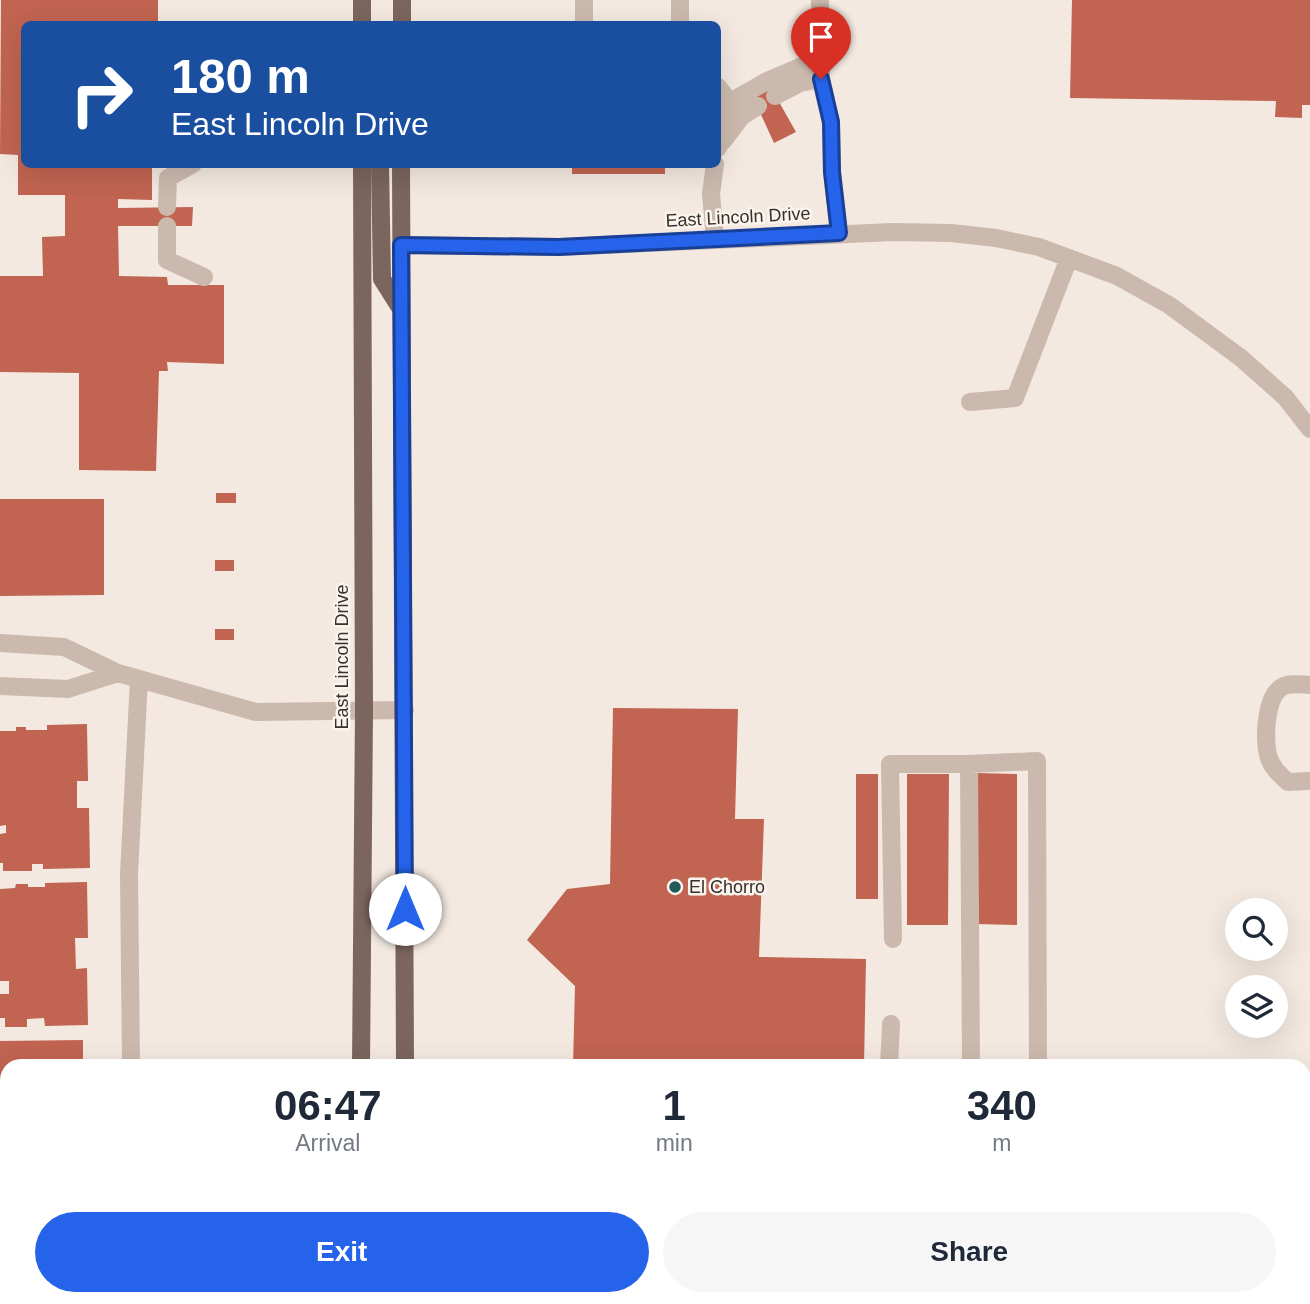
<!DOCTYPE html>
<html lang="en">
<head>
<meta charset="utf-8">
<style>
	:root { --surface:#fff; --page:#f6f6f7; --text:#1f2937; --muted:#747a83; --accent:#2563eb }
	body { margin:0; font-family:Arial,sans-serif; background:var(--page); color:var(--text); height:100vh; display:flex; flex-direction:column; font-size:26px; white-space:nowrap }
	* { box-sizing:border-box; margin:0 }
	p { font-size:23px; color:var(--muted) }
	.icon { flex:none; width:38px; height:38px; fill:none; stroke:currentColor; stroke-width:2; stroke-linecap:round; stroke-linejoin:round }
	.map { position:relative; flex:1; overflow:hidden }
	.side { position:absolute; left:0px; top:1059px; width:1311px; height:247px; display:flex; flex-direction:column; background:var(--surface); border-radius:21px 21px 0 0; box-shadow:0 7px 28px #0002 }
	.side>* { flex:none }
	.guide { position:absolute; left:21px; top:21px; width:700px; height:147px; border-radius:10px; box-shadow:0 7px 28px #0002; background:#1a4fa0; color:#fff; overflow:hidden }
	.controls { position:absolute; left:1225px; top:898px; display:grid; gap:14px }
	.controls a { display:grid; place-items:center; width:63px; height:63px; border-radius:50%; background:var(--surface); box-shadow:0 7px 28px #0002; font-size:35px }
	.pin { position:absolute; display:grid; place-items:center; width:60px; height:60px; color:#fff; margin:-72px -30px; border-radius:50% 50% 50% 0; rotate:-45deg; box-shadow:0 0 7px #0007 }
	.pin .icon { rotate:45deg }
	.me { position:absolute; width:77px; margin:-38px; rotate:0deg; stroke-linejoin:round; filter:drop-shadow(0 0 5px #0008) }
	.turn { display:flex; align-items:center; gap:24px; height:147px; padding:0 35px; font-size:32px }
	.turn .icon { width:91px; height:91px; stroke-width:2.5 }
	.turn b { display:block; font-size:49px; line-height:60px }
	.eta { display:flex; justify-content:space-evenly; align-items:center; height:119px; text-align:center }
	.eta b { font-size:42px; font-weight:700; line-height:49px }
	.primary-button { display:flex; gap:14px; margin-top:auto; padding:14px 35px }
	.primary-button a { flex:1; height:80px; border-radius:42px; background:var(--accent); color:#fff; font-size:28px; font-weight:700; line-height:80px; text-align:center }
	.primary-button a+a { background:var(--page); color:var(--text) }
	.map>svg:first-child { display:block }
	.building { fill:#c16451 }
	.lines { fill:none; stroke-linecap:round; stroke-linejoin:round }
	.minor { stroke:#cbb9ad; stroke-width:18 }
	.major { stroke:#7b655d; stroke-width:18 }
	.route-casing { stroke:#184099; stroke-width:18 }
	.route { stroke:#2563eb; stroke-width:12 }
	.poi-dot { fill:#225a5a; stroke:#faf4ee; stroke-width:2.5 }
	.labels { text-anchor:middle; stroke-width:5; stroke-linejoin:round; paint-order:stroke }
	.street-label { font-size:18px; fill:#392f2b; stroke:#faf4ee }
	.poi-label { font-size:18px; fill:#392f2b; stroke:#faf4ee; text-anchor:start }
</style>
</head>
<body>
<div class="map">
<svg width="1310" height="1304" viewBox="0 0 1310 1304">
	<rect width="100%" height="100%" fill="#f3e9e1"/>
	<!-- building -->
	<path class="building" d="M1,0h157v24h-134v140h128v36l-34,-1v9l75,-1 -1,19h-74l1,50 48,1 1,8h56v79l-57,-2 1,9h-9l-3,100 -77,-1v-97l-79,-1v-96h43l-1,-39 23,-1v-41h-47v-40l-18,-1z
		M1072,0h238v105h-8v13l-27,-1 1,-16 -206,-3z
		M770,86l26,46 -22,11 -22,-48z
		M572,164h93v10h-93z
		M216,493h20v10h-20z
		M0,499h104v96l-104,1z
		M215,560h19v11h-19z
		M215,629h19v11h-19z
		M613,708l125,1 -3,110h29l-5,138 107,2 -2,107h-291l2,-80 -48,-46 40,-51 43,-5z
		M87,724l1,57h-11v27h12l1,60 -47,1v-5h-11v7h-29v-8h-3v-29l6,-1v-8l-6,1v-95h16v-4h10v3h21v-5z
		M976,773l41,1v151l-42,-1z
		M856,774h22v125h-22z
		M907,774h42l-1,151h-41z
		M87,882l1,56h-13l1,31 11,-1 1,57 -43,1 -1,-8 -17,1v8h-22v-9h-5v-24h9v-13h-9v-92l15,-1 1,-4h12v3h17v-4z
		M83,1040v26h-76v116h-7v-141z"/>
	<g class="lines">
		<!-- minor -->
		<path class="minor" d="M584,0v24
			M680,0v24
			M820,0l1,79 10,44 1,49 7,61
			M718,87l19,24
			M775,96l25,-13 21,-4
			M723,141l19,-25 16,-10
			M718,148l12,-46 37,-21 54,-23
			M167,207l1,-29 25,-14
			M167,226v34l37,17
			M715,239l-4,-45 4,-30
			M401,245l158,2 334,-15 58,1 45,5 43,9 78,29 52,29 72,53 44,39 25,32
			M970,402l45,-4 54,-140
			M0,643l64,4 54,26 138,39 149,-2
			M1310,685c-7,0 -16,-2 -23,0 -22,5 -23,52 -19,70 3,12 11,19 20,27l22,-1
			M0,686l68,3 50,-16
			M969,764l2,302
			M893,939l-3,-175h79l68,-3 1,305
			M131,1066l-2,-192 10,-195
			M889,1066l2,-42
			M0,1256h7
			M0,1284h7
			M127,1298l1,6
			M475,1298l13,6
			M670,1298l6,6
			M816,1298l10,6
			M972,1298l8,6
			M577,1304l9,-6
			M742,1304l4,-6"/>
		<!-- major -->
		<path class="major" d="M362,0v24
			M402,24v-24
			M380,164l2,115 19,30
			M401,164l4,902
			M361,1066l3,-355 -2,-547
			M363,1298v6
			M406,1298v6"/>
	</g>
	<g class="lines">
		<!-- route casing -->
		<g class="route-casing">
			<path id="route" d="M405,909l-4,-664 158,2 280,-14 -7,-61 -1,-50 -10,-43"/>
		</g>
		<!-- route -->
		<use href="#route" class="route"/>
	</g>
	<!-- markers -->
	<circle class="poi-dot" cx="675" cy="887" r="7"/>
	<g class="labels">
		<!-- street labels -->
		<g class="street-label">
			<text transform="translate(738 217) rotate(-3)" y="6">East Lincoln Drive</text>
			<text transform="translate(342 657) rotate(-90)" y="6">East Lincoln Drive</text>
		</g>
		<!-- poi labels -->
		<g class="poi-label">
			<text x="689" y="893">El Chorro</text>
		</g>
	</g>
</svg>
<div class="controls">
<a><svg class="icon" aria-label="search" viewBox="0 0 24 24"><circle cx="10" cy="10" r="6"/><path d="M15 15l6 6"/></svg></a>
<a><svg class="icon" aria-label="layers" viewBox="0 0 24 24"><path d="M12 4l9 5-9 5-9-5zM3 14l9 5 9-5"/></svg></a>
</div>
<div class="pin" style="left:821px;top:79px;background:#d93025"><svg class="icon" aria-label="arrive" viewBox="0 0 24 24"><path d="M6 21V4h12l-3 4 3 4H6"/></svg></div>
<svg class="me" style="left:405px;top:909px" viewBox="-20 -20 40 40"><circle r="19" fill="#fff"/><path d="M0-13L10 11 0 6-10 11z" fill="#2563eb"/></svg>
<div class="guide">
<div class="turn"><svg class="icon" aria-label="right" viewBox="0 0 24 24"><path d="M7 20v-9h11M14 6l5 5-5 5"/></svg><div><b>180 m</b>East Lincoln Drive</div></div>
</div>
<section class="side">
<div class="eta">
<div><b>06:47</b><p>Arrival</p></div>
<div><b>1</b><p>min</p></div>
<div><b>340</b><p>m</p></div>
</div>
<div class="primary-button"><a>Exit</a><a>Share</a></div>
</section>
</div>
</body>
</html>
